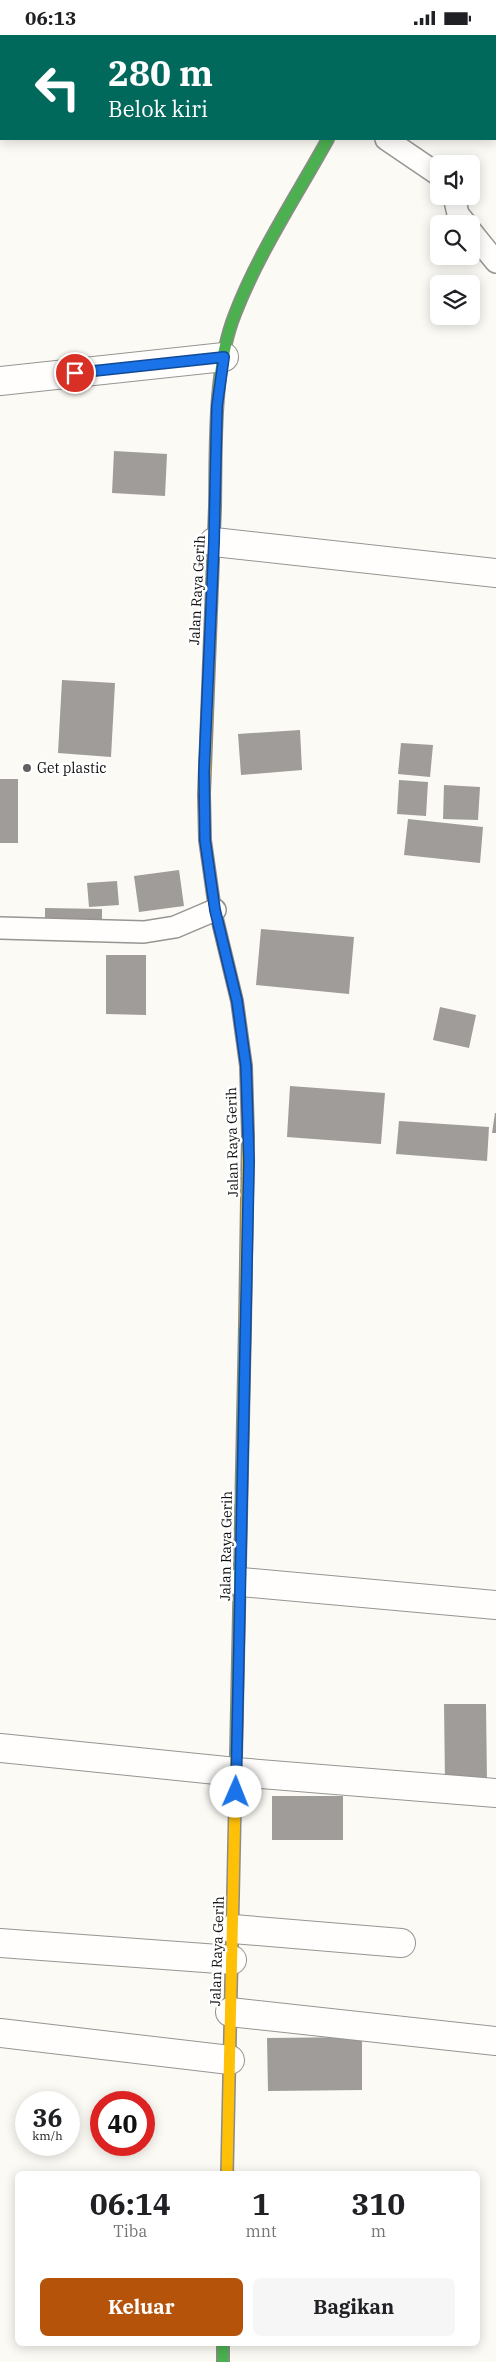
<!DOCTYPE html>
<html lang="id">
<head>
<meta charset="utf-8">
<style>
	:root { --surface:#fff; --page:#f6f6f6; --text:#202124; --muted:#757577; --accent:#b45309 }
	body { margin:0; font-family:"IBM Plex Serif",serif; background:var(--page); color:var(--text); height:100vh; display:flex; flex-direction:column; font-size:19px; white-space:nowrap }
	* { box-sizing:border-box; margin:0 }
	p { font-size:16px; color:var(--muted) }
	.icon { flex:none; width:28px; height:28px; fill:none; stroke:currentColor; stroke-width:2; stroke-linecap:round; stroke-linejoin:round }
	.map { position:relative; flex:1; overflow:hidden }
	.details { position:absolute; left:15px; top:2136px; width:465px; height:175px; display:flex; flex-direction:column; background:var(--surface); border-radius:8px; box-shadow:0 2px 12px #0003 }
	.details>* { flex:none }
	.guide { position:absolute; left:0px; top:0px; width:496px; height:105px; box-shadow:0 2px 12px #0003; background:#00695c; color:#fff; overflow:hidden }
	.tools { position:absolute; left:430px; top:120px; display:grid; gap:10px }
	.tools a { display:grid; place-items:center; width:50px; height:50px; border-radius:8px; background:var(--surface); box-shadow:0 2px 12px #0003; font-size:25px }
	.speed { position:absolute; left:15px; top:2056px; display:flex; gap:10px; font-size:25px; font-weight:700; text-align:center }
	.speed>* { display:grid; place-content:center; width:65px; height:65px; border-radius:50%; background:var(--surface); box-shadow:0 2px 12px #0003; line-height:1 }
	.speed small { font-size:12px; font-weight:400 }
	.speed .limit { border:8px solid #d22; background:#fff; color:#111 }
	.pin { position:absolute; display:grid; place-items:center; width:42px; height:42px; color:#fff; margin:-21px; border:2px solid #fff; border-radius:50%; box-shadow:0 1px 5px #0007 }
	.me { position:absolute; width:55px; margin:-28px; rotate:1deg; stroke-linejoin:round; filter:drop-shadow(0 0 4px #0008) }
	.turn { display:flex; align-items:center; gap:18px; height:105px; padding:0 25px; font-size:22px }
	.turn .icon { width:65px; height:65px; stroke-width:2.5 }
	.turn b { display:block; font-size:35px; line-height:42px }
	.eta { display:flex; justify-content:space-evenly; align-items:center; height:85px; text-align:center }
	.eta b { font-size:30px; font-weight:700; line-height:35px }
	.button { display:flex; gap:10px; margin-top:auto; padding:10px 25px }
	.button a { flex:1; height:58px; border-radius:8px; background:var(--accent); color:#fff; font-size:20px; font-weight:700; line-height:58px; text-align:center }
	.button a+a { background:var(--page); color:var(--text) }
	.status { display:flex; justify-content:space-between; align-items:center; height:35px; padding:0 25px; background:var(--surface); direction:ltr }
	.status svg { height:14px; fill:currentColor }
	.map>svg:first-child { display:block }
	.building { fill:#9f9c99 }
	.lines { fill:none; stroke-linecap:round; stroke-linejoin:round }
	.lane-casing { stroke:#969592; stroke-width:24 }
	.street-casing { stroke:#969592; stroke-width:30 }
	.fast-casing { stroke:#8c8b89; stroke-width:14 }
	.slow-casing { stroke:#8c8b89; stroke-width:14 }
	.jam-casing { stroke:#8c8b89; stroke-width:14 }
	.lane { stroke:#fffefd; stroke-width:21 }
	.street { stroke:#fffefd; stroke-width:28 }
	.fast { stroke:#4caf50; stroke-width:11 }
	.slow { stroke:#ffc107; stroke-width:11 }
	.jam { stroke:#c62828; stroke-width:11 }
	.route-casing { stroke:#114b97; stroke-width:12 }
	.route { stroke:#1a73e8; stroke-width:9 }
	.poi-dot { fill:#62615f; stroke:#fff; stroke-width:2 }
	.labels { text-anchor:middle; stroke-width:5; stroke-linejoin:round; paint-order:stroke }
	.street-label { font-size:14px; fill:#0f0f0f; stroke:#fff }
	.poi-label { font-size:14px; fill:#0f0f0f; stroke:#fff; text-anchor:start }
</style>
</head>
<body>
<div class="status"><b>06:13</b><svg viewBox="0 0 49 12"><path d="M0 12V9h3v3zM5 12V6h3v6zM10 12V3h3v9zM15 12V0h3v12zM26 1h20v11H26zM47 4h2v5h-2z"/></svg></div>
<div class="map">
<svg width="496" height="2327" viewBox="0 0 496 2327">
	<rect width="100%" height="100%" fill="#fcfaf4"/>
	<!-- building -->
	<path class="building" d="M114,416l53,3 -2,42 -53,-3z
		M62,645l53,3 -4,74 -53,-4z
		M300,695l2,40 -61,5 -3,-41z
		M401,708l32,2 -3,32 -32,-3z
		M0,744h18v64h-18z
		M399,745l29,2 -2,34 -29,-2z
		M444,750l36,2 -2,33 -35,-1z
		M408,784l75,8 -3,36 -76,-8z
		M179,835l5,36 -45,6 -5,-36z
		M117,846l2,24 -30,2 -2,-24z
		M45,873l57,1v19l-57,-1z
		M261,894l93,8 -5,57 -93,-9z
		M106,920h40v60l-40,-1z
		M440,972l36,8 -7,33 -36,-8z
		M290,1051l95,7 -4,51 -94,-7z
		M495,1078h1v20h-4z
		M399,1086l90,6 -2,34 -91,-7z
		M444,1669h42l1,78h-42z
		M272,1761h71v44h-71z
		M362,2002v53l-94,1 -1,-53z"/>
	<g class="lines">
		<!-- lane casing -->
		<g class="lane-casing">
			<path id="lane" d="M386,104l53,36
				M454,161l4,18 8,10
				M471,196l25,31
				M0,893l144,4 31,-5 40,-17"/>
		</g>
		<!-- street casing -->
		<g class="street-casing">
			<path id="street" d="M0,346l224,-24
				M214,507l282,31
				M241,1547l255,23
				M0,1713l236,24 260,21
				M233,1894l168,14
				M0,1908l232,17
				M230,1977l266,29
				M0,1998l230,27"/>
		</g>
		<!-- fast casing -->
		<g class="fast-casing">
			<path id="fast" d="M385,1l1,-1
				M215,472c1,-59 -2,-138 20,-193 23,-60 62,-119 93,-175
				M236,1721l9,-430
				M223,2309v18"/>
		</g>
		<!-- slow casing -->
		<g class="slow-casing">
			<path id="slow" d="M204,759l11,-287
				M245,1291l3,-191
				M227,2139l9,-418"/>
		</g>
		<!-- jam casing -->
		<g class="jam-casing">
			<path id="jam" d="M204,759l1,46 10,70 22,91 9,65 2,69"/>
		</g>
		<!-- lane -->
		<use href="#lane" class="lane"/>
		<!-- street -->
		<use href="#street" class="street"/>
		<!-- fast -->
		<use href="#fast" class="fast"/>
		<!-- slow -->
		<use href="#slow" class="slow"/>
		<!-- jam -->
		<use href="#jam" class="jam"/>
	</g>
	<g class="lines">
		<!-- route casing -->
		<g class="route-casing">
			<path id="route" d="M75,338l149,-16 -7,49 -3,136 -10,230 1,68 10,70 22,91 9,65 3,95 -13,631"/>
		</g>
		<!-- route -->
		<use href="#route" class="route"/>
	</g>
	<!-- markers -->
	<circle class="poi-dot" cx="27" cy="733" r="5"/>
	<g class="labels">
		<!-- street labels -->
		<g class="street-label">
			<text transform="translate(197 555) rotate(-87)" y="5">Jalan Raya Gerih</text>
			<text transform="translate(232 1107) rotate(-91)" y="5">Jalan Raya Gerih</text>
			<text transform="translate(226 1511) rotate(-89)" y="5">Jalan Raya Gerih</text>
			<text transform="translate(217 1916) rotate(-88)" y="5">Jalan Raya Gerih</text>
		</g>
		<!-- poi labels -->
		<g class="poi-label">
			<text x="37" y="738">Get plastic</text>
		</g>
	</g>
</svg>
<div class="tools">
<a><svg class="icon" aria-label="sound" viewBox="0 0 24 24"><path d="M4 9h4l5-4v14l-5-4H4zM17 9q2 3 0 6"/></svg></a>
<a><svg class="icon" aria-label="search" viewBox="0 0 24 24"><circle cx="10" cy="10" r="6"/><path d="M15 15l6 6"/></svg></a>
<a><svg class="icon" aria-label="layers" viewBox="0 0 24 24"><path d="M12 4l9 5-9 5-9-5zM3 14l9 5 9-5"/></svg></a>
</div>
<div class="speed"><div>36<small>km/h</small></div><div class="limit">40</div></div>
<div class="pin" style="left:75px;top:338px;background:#d93025"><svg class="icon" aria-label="arrive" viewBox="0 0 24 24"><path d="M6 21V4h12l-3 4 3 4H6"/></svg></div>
<svg class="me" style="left:236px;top:1757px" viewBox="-20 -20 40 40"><circle r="19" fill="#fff"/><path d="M0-13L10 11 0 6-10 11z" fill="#1a73e8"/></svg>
<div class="guide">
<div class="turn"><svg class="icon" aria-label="left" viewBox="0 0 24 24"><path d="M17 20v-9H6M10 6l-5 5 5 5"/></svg><div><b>280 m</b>Belok kiri</div></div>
</div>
<section class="details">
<div class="eta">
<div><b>06:14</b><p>Tiba</p></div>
<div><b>1</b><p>mnt</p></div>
<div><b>310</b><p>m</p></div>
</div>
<div class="button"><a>Keluar</a><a>Bagikan</a></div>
</section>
</div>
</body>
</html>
